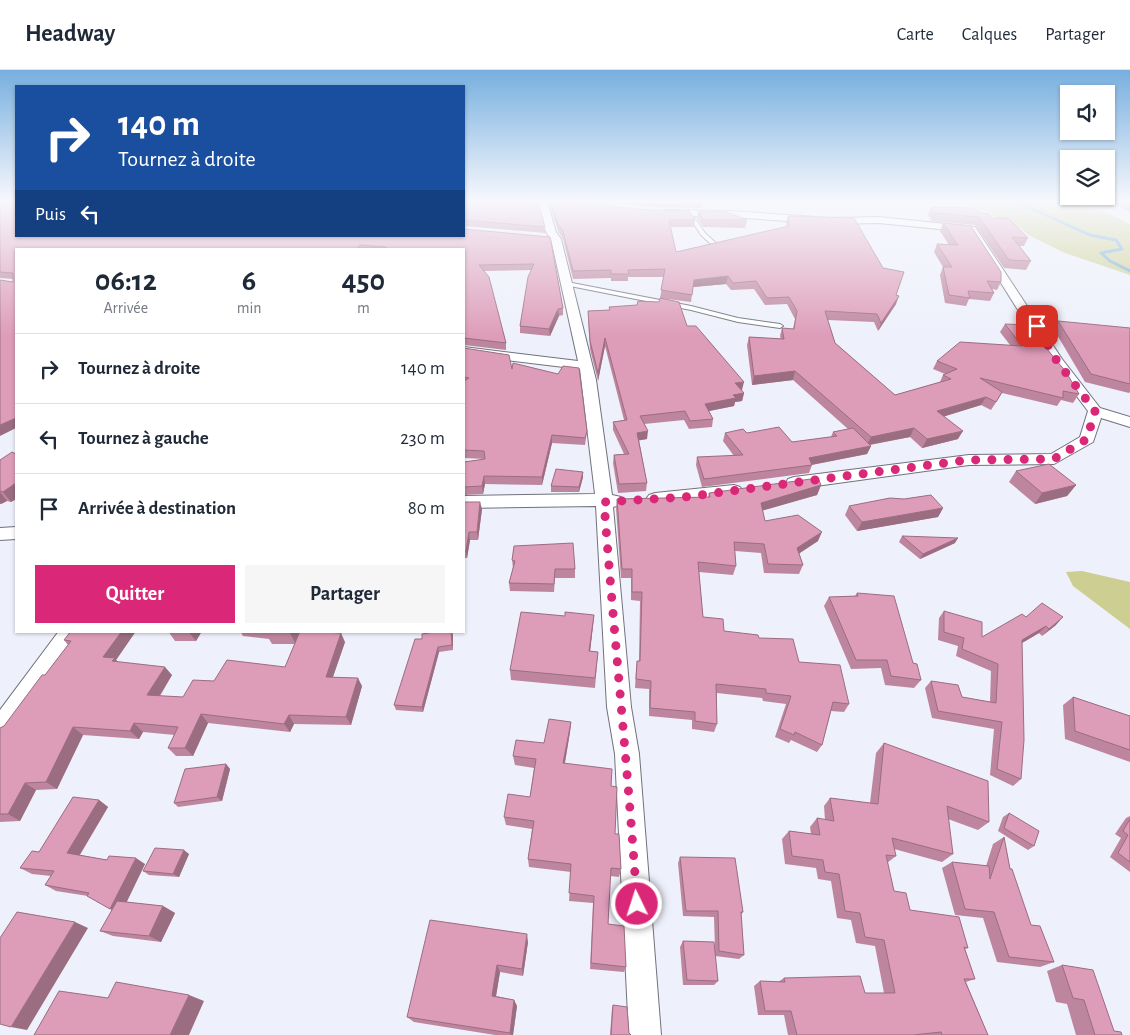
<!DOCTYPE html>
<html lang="fr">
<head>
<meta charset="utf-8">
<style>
	:root { --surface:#fff; --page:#f6f6f7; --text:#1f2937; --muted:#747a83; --line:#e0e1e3; --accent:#db2777 }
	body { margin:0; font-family:"Alegreya Sans",sans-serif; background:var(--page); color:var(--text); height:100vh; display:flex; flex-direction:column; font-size:19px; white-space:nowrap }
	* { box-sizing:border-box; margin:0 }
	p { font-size:16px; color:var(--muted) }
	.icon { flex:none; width:28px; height:28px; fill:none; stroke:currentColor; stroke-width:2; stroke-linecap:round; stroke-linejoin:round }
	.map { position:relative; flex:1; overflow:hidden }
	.details { position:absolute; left:15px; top:178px; width:450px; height:385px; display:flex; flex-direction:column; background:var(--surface); border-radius:0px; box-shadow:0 1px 4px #0004 }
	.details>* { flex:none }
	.banner { position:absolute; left:15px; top:15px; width:450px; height:152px; border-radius:0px; box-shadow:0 1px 4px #0004; background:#1a4fa0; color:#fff; overflow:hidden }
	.controls { position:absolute; left:1060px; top:15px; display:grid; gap:10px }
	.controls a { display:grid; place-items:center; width:55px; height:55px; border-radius:0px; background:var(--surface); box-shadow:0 1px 4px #0004; font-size:25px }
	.pin { position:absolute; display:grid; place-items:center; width:42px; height:42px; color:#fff; margin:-21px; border-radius:10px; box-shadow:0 2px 8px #0006 }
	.me { position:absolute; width:55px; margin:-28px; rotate:356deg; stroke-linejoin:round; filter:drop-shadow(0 0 4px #0008) }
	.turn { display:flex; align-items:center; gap:18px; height:105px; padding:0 20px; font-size:22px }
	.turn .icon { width:65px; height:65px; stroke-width:2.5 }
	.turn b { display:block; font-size:35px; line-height:42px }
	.then { display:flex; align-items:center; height:48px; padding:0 20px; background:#0003; gap:10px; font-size:19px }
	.eta { display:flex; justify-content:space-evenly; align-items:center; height:85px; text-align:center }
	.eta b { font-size:30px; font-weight:700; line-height:35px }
	.cta { display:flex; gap:10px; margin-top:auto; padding:10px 20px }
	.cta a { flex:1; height:58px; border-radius:0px; background:var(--accent); color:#fff; font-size:20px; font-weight:700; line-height:58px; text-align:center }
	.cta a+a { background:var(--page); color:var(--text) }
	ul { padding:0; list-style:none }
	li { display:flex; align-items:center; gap:15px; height:70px; padding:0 20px; border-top:1px solid var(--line) }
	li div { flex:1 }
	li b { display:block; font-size:19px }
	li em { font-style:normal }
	header { display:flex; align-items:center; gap:30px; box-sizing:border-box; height:70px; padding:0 25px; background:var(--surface); border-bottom:1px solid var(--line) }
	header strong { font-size:24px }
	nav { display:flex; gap:28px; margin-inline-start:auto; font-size:18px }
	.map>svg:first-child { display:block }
	.green { fill:#cccf91 }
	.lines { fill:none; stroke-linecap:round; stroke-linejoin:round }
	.stream { stroke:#6fa8d2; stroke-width:3 }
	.service-casing { stroke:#71727c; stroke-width:2 }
	.minor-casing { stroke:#71727c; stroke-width:2 }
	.service { fill:#fff; fill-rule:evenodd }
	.minor { fill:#fff; fill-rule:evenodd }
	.wall { fill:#be869e }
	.shaded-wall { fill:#9b6d81 }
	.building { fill:#dd9cb8; stroke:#9b6d81 }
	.route { stroke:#db2777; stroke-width:9; stroke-dasharray:0 16.2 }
</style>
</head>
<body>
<header>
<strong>Headway</strong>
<nav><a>Carte</a><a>Calques</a><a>Partager</a></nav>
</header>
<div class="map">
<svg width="1130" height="965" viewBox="0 0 1130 965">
	<rect width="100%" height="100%" fill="#eef0fb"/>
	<!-- green -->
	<path class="green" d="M965,132h103l8,4 25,4 29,14v51l-65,-22 -35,-17 -13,-10z
		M1082,501l48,11v47l-57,-43 -7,-14z"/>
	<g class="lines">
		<!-- stream -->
		<path class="stream" d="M1017,132l73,33 26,5 6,9 -21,4 9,8 20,10"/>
		<!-- service casing -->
		<g class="service-casing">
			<path id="service" d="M687,143h4l14,20 12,11v2h-4l-12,-11z
				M567,212l124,24 47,12 42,6 3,2 -3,2 -42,-6 -47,-12 -126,-25 -1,-1z"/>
		</g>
		<!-- minor casing -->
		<g class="minor-casing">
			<path id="minor" d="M538,132h9l9,30 5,7 35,141 16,115 9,2 3,4 -3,4 -8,2 18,200 8,47 22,281h-32l-14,-281 -8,-47 -11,-201 -132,2v-12l131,-2 -15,-125 -116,-14v-8l114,14 -27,-122 -5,-7z
				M666,140l65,1 99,7 49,-1 96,10 87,132 38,49 30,9v10l-29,-9 -8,24 -39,22 -85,1 -175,24 -6,-2 -2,-4 2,-4 6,-2 175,-22 82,-1 29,-17 8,-26 -38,-50 -81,-129 -90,-9 -49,1 -99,-7 -68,-2v-4z
				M734,415l6,2 3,4 -3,4 -85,10 -6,-2 -3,-4 3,-4 6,-2z
				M16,457v12l-16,1v-12z
				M59,561h22l-73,106 -8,3v-30z"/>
		</g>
		<!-- service -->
		<use href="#service" class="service"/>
		<!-- minor -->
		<use href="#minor" class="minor"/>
	</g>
	<!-- wall -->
	<path class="wall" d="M0,132l550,35 13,71v7l-4,1 -9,20 -30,-3v-7l11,-56 -47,1 22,72v7l-42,-5v2v-98h-448l-3,33v-3l-13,-1z
		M464,132l81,25v6l-81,-7z
		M550,132h18l127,18 -1,7h-24l6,25 111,-25 -1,-4 2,-7 108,79v9l-18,27 -4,-9 -46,-2 7,23 60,52 45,-13 3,-7 2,-1 -12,-5 4,-8 73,-16 -10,-13 5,-8 74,70 -6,9 -12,-3 -4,6 -55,-13 -11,17 -10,-5 -37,11 14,23 -36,9 -12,-11 -40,8 1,1 -4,8 -55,11 -3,8 -107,14 -6,-22 1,-8 37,-1 -11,-15 2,-8h22l45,9 39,-5 2,-5 15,-3 -55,-49 -41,5 -5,-40 2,-8 32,2 -1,-3 2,-8 11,1 2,-10 -8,-15 -22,1 -11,-16 -23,1 -5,-6 -33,3 -2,15 -31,-4 4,-21h-36v4h-17v-3l-38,1 -10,-40 -5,-8 -8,-24z
		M598,132h104l-1,6 -51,-1z
		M1111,132h19v10z
		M931,137l50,6 11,5 36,20 -4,8h-5l12,15 -5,9 -22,-2 -29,-43 -43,-4 -4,-6z
		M698,141l49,9 -2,8 -42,-1 -6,-9z
		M943,153l58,59 -4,8 -5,-1 2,4 -4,8 -21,-2 -3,7 -21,-3 -5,-28 3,-8 -9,-15 3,-8 12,1 -9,-14z
		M609,237l78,19 57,67 -2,8 -7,1 -1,4 -25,5 4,8 -1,8 -23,2 -5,-9 -40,4 3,15 -8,1 8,43 -1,8 -28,2 -5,-30 1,-8 10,-1 -11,-24v-8l11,-2 -19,-74 -7,35 -8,-32 -2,-31v-7l21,-1z
		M1058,251l72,7v64l-1,1 -44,-11 -32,-54z
		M464,278l48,21 75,62 -2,14 -33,-2 -10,42 -57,-1 -2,10 -19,1v-33l21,-3 -21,-1z
		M16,384v45l-5,3 -4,-1 -6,3h-1v-44z
		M1016,401l60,14 -9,11 -32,8 -26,-22z
		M583,402v5l-4,15h-28v-6z
		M821,415l-4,10 -55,15 3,11 53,20 -19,12 4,12 -4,9 -35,-1 -3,-20 -26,-2 1,15 -3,9 -34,-3 4,45 21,14 35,7 40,24 50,42 -5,8 -13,-1 -9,34 -5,7 -26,-12 -2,3 -14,-6 11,-33 -23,-3 -1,-3 -45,-5v31l-3,8 -22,-3v-9l-43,-4v-27l-14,-1 1,-18 1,-9h2l1,-60 -9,-1v-22h-10l-5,-70 1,-9 91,-2 1,-4z
		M464,432l18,7 -4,31h-8l-3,18h-3z
		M849,436l94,2 -5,9 -81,14 -12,-16z
		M902,466l53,7 -35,16 -21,-17z
		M512,490l63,9v9h-20l-1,14 -44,-1 -1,-8 4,-15z
		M857,523l56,70 8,17 -7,8 -29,-3 -4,-17 -30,1 -27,-63 5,-9 26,-1z
		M944,541l38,26 44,-20 30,8 -14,11 -3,-3 -17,10 -1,136 -8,7 -23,-11 4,-46 -62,-11 -7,-30 6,-7 31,16 28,5 1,-31 -35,-15 2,-10 -20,-6 1,-22z
		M594,545l-4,36 8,1 -3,36 -84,-8 -1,-10 55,-54z
		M71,561h65l-20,29 2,2 54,13 -12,21 23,1 31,-16 71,-14 10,-23h-23l-3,-5 -26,-3 -3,-5h61l44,11 -12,35 29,9 -11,39 -57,-1 -4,8 -82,-9 -15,33h-17l-8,-8 7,-13 -32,-3 -4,7 -56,-4 -26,54 -21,1 -16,31 -20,1v-94l4,-2 41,-51 23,-30 -4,-5z
		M168,561h34l-6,10h-21z
		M452,561l1,19 -14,2 -16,60 -27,-2 -2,-5 28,-66z
		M1073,627l57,19v46l-65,-23 -2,-34z
		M571,652l-1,10 -5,31 46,23 4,48 6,35 -2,8 -9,-1 -2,48 18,43 -2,5 -34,-3 3,-66 -24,-2 2,-29 -42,-5 -1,-8 4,-30 -26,-4 -2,-8 26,-20 4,-29 -19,-3 -2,-9 31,-13z
		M884,673l105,79 -11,8 -30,-11 5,35 -11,8 -48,-13 2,7 -9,7 7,28 16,19 58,38 -3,1 10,30 -9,3 22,53h-200l-4,-20h-26l-4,-29 6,-5 18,1 6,-4 81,15h19l-9,-47 -19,-3 -5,-23 -14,-2 -6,-37 -13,-2 -2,-11 -31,-4 -3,-25 7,-8 22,3 -1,-7 7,-9 8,2 -1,-14 6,-8 40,5 6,-50z
		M226,694l4,5 -8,32 -44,6 -4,-4z
		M99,730l9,7 -28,48 27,5 38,4 -19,38 37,4 12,7 -14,29 -48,-6 -13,-5 12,-21 -24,-14 -32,-5 -11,-6 6,-9 -19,-2 -12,-6z
		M1009,743l25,33 -6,4 -30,-19 5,-14z
		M1130,746v56l-20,-15 11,-19 -6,-4 11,-16z
		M1004,767l6,32 21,56 23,37 -14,5 -43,-5 -14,-44 -28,-3 -13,-47 10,-6 34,4 7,-22z
		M189,784l-10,23 -30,-2 -6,-4z
		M680,787l63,55 -2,3 3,40 -5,4 -24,-3 3,25 -4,4h-31l-3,-38 3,-6 32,9 -1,-33 -31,-1 -5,-53z
		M528,872l-5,34 -23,-4 -4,24 18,4 3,6 -4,29h-18l-81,-13 -7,-5z
		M1062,895l52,66 8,4h-46l-9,-31 -11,-2 -9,-31z
		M613,935l16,28 2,2h-21l2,-27z"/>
	<!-- shaded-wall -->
	<path class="shaded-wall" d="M728,206l-2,8 -33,3 1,-7z
		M899,226l-3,8 -18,27 3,-8z
		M558,239l1,7 -9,20 -1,-7z
		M605,268v8l-7,35v-8z
		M795,301l-2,9 -41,5 2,-9z
		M744,312l-2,8 -9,1 2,-8z
		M744,323l-2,8 -7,1 -1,4 -30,6 1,-8 28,-9z
		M986,327l-5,8 -48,15 4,-9z
		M16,348v10l-16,8v-11z
		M914,358l-4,9 -43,8 4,-8z
		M648,361l-1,8 -11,2 1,-8z
		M963,361l-5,8 -36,9 5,-9z
		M552,365v8l-10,42v-8z
		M871,376l-4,8 -57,11 -1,-7z
		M583,402v5l-4,15v-5z
		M484,406l1,8 -2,10 -1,-8z
		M16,413v16l-5,3 -8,-10z
		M821,415l-4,10 -59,17 3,-9z
		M1076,415l-9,11 -32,8 7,-11z
		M0,422l7,9 -6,3 -1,-1z
		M480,432l2,7 -4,31 -1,-8z
		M943,438l-5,9 -81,14 5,-9z
		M469,462l1,8 -3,18 -1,-7z
		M822,462l-4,9 -24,16 3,-9z
		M958,468l-3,5 -35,16 3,-5z
		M594,545l-1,11 -4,35v-10z
		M1063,547l-7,8 -14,11 7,-7z
		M1046,556l-7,7 -24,14 7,-7z
		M122,561h14l-20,29 7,7 -20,-10z
		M188,561h14l-6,10z
		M289,561h12l-5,14z
		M452,561l1,4v15l-1,-5z
		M341,563l4,9 -15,43 -4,-8z
		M438,577l1,5 -16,60 -1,-5z
		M165,597l7,8 -17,28 -8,-8z
		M358,608l4,8 -11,39 -5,-8z
		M201,644l7,9 -15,33 -8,-8z
		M289,645l5,9 -4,8 -6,-8z
		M571,652l-1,10 -7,41v-10z
		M134,653l9,9 -4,7 -9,-8z
		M73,657l10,8 -26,54 -11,-7z
		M226,694l4,5 -8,32 -5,-4z
		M25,713l11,7 -16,31 -12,-7z
		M99,730l9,7 -31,52 -10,-6z
		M184,780l5,4 -10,23 -6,-3z
		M136,788l9,6 -24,50 -11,-5z
		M163,836l12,7 -14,29 -12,-6z
		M75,852l13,6 -61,102 -16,-3z
		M527,864l1,8 -5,34 -1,-7z
		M497,895l3,7 -5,30 -3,-6z
		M189,925l15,6 -15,34h-19z
		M514,930l3,6 -4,29h-2l-1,-2z"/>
	<!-- building -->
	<path class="building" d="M0,132h16v34h448v-7l86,8 13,71 -5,1 -9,20 -29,-3 8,-49 6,-13 -55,1 10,12 17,66 -42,-5v-89h-76l-2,-2 -26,-2 -3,4h-341v169l-16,7v-145l13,2v-9l-13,-1z
		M464,132h74l7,25 -81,-7z
		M550,132h18l83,8 38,1 6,9h-26l7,32 113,-26 -1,-10 66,2 29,50 21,4 -8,23 3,1 -18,27 -4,-9 -52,-3 10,32 60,52 56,-16 -8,-4 14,-6 -20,-8 23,-19 62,4 -17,-22 22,1 39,47 13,22 -16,-3v7l-83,-20 22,14 -6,10 -10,-5 -49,14 26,20 -36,8 -13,-11 -43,9 -76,-66 -41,5 -5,-39 35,2 -2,-11 12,1 3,-18 -8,-14 -22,1 -11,-17 -23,2 -5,-7 -34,4 -2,15 -31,-5 4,-21 -37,1 1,4h-18v-4l-38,1 -10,-40 -5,-7z
		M931,137l43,1 7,5 8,1 3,4h16l20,20 -16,-1 19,24 -22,-1 -30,-43 -44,-4z
		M698,141l29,1 20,8h-43z
		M943,153l28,3 30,46v10l-14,-1 7,12 -26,-2 2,7 -21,-3 -6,-28h9l-15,-23 21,1z
		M660,228l19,4 8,24h9l48,56 -9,1 9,10 -11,2 3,3 -31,6 8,15 -23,2 -5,-10 -45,5 8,15 -11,2 10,50 -28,1 -5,-29 15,-1 -16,-32 14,-2 -22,-82 -7,35 -8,-32 -2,-30 22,-1 -1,-3 28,-2 1,-4 21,1z
		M1058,251l72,7v56l-39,-10z
		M464,278l45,7 3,14 1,-6 45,11 5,-8 16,2 8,63 -2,7 -33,-3 -10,42 -58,-1 -2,10 -18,1v-25l21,-3 -1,-8 -20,-1v-69l5,-3 -5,-1z
		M779,357l13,15 45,-6 -4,-4 20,-4 18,18 -62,12 3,7 -108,14 -7,-22 46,-2 -18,-22 18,-4 4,4z
		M12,382l4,2v29l-13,9 -3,-1v-31z
		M1049,394l27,21 -34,8 -26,-22z
		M556,399l27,3 -4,15 -28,-1z
		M818,408l3,7 -60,18 4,18 33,-6 24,17 -25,16 6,17 -35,-1 -4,-20 -30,-2 2,24 -38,-4 5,55 20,2 1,12 34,4 1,3 34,1 6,23 41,3 9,39 -16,-2 -11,43 -27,-13 -1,3 -14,-6 11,-33 -25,-3v-4l-50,-5 1,40 -22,-3v-9l-45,-4 1,-27 -15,-2 1,-18h3l2,-69h-10v-23h-10l-5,-70 93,-2 -1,-4z
		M931,425l12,13 -81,14 -13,-16 41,-8 14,1z
		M464,432h16l-3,30h-8l-3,19h-2z
		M902,466l56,2 -35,16z
		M573,473l2,26h-20l-1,15 -45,-1 6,-22 -3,-1 2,-14z
		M857,523l37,3 19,67 4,1 4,16 -30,-4 -4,-16h-31l-27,-63 29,-1z
		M1042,533l21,14 -14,12 -3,-3 -24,14 2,100 -3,39 -24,-10 5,-47 -64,-11 -7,-30 27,4 4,12 34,6 2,-39 -36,-15 2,-11 -20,-6v-21l38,11v15l40,-23 4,3z
		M521,542l44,4v-4l29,3 -5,36 9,1 -3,26 -85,-8z
		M71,561h51l-19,26 12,1 -3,3 53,6 -18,28 36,2 10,-17 21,1 13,-21 58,7 15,-36 41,2 -15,44 32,1 -12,39 -57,-2 -5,9 -83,-10 -16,34h-17l10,-21 -44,-4 -4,8 -57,-4 -27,55 -21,1 -17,31h-8v-86l4,-2 38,-51h3l26,-34 -7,-1z
		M441,561h10l1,14 -14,2 -16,60 -28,-2 21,-66h7v-5z
		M1073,627l57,19v34l-55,-19z
		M549,649l22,3 -8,41 49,6 -1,17 6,1 -2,47h4l2,35 -10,-1 -3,56 16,2 2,41 -35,-4 3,-67 -25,-3 2,-29 -43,-5 6,-38 -30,-4 4,-23 22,3 6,-38 -23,-3 3,-16 28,3z
		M884,673l104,38 1,41 -42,-16 6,48 -61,-16 4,18 -10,-1 8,36 12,2 4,17 49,7 9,31 -4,-1 11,32h-11l24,56h-46l-1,-3 -28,3h-116l-6,-24h-26l-5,-30 25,1 -1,-4 76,-2 5,17h30l-11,-53 -19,-3 -5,-24 -15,-2 -6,-37 -14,-2 -2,-12 -31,-4 -3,-25 31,4 -3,-17 17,3 -4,-23 48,6z
		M226,694l-9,33 -43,6 11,-34z
		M73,727l26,3 -32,53 40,7 2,-4 27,2 -26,51 -23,-13 2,-3 -44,-8 9,-14 -34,-3 12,-17 7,1z
		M1009,743l30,18 -5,15 -30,-18z
		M1130,749v43l-12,-9 10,-18 -5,-4z
		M1004,767l6,32h2l19,56 9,1 14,36 -45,-5 -15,-45 -29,-3 -13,-47 37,4 1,13z
		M155,778l29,2 -11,24 -30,-3z
		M680,787l55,1 8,54h-2l3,43 -25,-4 -1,-40h-32z
		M117,831l46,5 -14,30 -49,-5z
		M17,842l58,10 -64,105 -11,-3v-86z
		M430,850l97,14 -5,35 -25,-4 -5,31 22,4 -4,33 -103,-16z
		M683,871l31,1 4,39 -31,-1z
		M1062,895l31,5 21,61 7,1 1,3h-27l-11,-35 -11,-2z
		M116,912l73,13 -19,40h-136l25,-44 49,7z
		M613,935l14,2 2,26 2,2h-20z"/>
	<!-- sky -->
	<linearGradient id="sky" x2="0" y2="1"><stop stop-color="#77afdf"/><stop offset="0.49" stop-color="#f7f8fd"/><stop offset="1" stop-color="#f7f8fd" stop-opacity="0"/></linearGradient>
	<rect width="1130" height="267" fill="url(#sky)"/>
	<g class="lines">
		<!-- route -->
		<path class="route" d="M637,834c-9,-135 -23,-268 -33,-402l81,-5 283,-37 86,-1 33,-20 8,-28 -38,-50 -20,-35"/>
	</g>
</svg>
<div class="controls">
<a><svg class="icon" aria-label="sound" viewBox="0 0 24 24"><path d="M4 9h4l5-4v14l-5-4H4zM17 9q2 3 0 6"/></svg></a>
<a><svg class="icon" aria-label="layers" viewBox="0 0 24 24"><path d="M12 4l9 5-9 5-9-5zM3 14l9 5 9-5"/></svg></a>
</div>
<div class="pin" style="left:1037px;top:256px;background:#d93025"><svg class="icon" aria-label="arrive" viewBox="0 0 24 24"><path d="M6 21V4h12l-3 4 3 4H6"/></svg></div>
<svg class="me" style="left:637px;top:834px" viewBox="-20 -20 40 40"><circle r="17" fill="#db2777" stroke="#fff" stroke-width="3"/><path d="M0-11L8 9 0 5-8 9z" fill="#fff"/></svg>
<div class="banner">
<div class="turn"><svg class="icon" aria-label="right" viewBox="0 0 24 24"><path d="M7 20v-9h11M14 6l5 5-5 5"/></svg><div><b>140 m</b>Tournez à droite</div></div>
<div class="then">Puis<svg class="icon" aria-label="left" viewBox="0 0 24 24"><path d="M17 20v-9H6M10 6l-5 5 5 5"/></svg></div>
</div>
<section class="details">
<div class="eta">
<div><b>06:12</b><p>Arrivée</p></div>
<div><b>6</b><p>min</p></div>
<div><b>450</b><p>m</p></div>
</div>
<ul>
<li><svg class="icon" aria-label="right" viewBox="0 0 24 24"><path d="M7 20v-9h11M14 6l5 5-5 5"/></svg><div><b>Tournez à droite</b></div><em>140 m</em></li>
<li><svg class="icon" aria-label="left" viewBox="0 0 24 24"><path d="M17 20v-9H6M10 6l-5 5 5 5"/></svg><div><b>Tournez à gauche</b></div><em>230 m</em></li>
<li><svg class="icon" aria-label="arrive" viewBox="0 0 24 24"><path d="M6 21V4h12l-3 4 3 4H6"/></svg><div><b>Arrivée à destination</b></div><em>80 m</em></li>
</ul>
<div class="cta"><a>Quitter</a><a>Partager</a></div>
</section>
</div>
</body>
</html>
